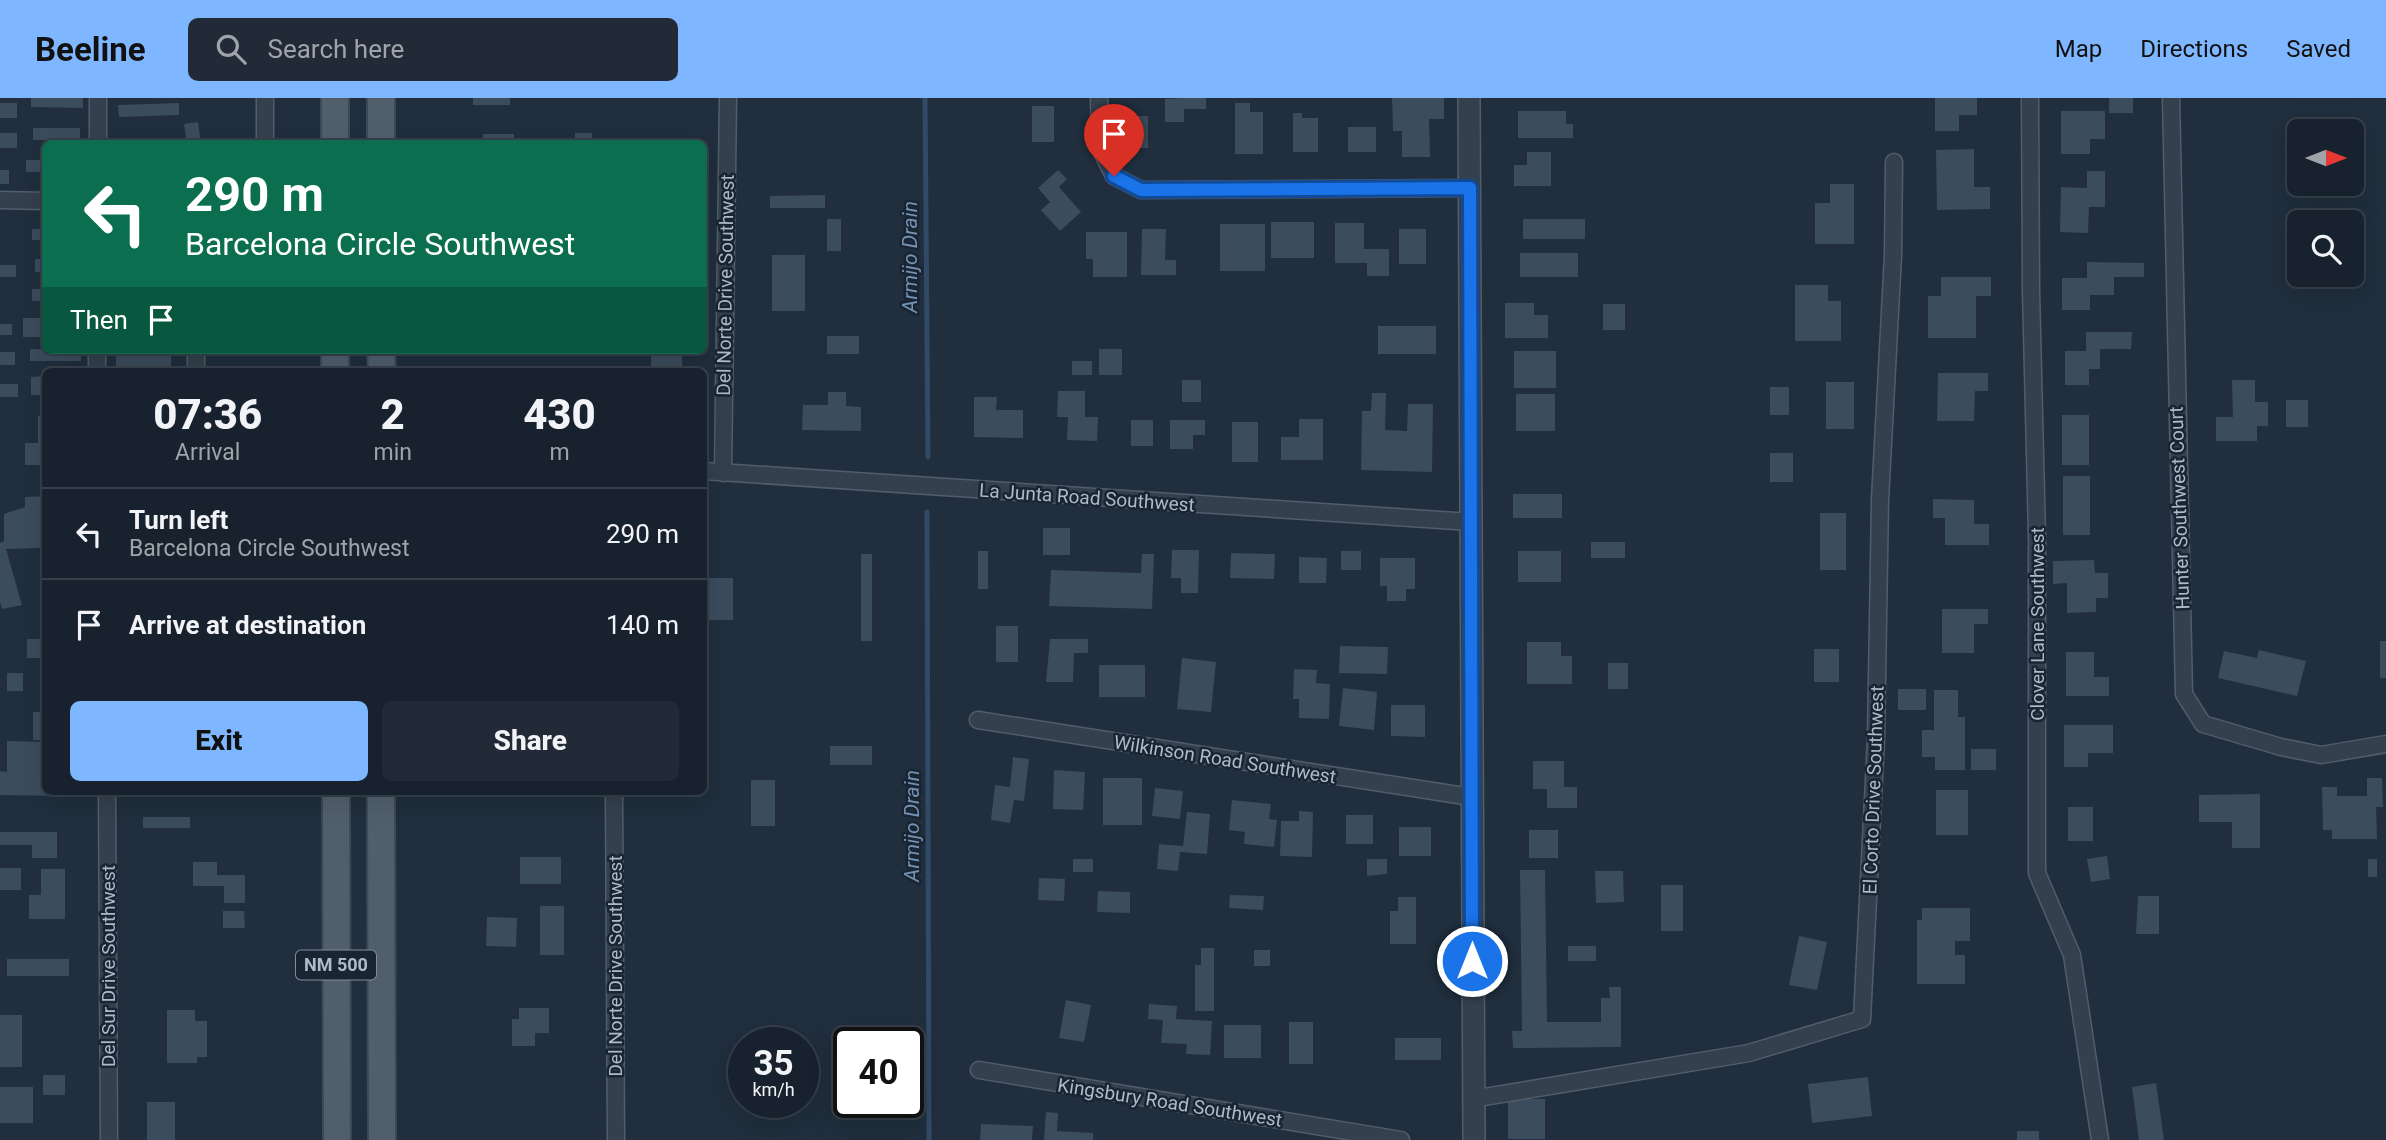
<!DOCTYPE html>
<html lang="en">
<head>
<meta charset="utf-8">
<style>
	:root { --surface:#18222e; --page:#212a36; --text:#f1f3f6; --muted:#9fa4aa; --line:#363f4a; --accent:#7eb7ff }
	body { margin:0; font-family:Roboto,sans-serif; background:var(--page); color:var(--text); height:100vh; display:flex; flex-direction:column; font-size:26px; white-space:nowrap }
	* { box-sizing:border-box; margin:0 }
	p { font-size:23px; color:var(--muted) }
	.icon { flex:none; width:38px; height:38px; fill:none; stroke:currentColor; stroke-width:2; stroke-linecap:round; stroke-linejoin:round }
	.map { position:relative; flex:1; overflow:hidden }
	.side { position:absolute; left:42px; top:270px; width:665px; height:427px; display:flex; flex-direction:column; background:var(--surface); border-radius:10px; box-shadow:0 7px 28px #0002,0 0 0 2px var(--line) }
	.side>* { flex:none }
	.banner { position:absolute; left:42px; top:42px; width:665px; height:214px; border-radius:10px; box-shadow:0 7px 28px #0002,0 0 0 2px var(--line); background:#0b6e4f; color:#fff; overflow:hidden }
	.needle { width:46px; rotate:90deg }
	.tools { position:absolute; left:2287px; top:21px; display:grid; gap:14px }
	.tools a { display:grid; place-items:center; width:77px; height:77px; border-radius:10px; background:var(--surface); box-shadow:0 7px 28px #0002,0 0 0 2px var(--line); font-size:35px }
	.speed { position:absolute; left:728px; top:929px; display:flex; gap:14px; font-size:35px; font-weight:700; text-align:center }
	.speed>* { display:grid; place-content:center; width:91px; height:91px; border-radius:50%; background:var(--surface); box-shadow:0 7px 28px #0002,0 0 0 2px var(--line); line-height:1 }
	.speed small { font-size:18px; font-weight:400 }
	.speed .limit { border:4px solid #111; border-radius:10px; background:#fff; color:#111 }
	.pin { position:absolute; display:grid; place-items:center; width:60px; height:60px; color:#fff; margin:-72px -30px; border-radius:50% 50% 50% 0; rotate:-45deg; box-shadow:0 0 7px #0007 }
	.pin .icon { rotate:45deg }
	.me { position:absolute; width:77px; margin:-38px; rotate:0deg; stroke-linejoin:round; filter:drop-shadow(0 0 5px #0008) }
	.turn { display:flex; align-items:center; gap:24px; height:147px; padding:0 28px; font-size:32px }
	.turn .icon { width:91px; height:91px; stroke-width:2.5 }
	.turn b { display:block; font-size:49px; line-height:60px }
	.then { display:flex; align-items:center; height:66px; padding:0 28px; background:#0003; gap:14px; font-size:26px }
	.eta { display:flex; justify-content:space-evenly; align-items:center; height:119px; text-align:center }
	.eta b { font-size:42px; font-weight:800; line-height:49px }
	.cta { display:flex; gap:14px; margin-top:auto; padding:14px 28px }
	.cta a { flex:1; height:80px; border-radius:10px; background:var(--accent); color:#111; font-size:28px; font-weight:800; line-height:80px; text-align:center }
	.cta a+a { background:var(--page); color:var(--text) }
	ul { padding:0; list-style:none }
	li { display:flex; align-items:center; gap:21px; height:91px; padding:0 28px; border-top:2px solid var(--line) }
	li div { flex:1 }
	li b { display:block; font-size:26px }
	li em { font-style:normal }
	header { display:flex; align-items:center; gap:42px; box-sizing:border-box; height:98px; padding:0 35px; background:var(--accent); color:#111 }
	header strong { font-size:33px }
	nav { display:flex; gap:38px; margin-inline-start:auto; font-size:24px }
	.search { width:490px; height:63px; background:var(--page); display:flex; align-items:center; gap:18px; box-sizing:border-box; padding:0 24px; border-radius:10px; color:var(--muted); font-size:26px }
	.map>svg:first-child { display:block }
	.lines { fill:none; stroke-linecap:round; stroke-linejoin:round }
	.stream { stroke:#314a66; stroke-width:5 }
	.building { fill:#3b4c5d }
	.minor-casing { stroke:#525d6b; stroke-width:19 }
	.tertiary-casing { stroke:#525d6b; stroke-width:24 }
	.primary-casing { stroke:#3d4956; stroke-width:30 }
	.minor { stroke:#34404d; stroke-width:16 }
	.tertiary { stroke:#34404d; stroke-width:21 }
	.primary { stroke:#515f6d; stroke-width:26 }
	.route-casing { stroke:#114b97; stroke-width:18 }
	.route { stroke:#1a73e8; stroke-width:12 }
	.labels { text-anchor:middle; stroke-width:5; stroke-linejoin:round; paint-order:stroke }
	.shield { fill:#192532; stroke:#828d9c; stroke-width:2 }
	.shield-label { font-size:18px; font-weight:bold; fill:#afbac9 }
	.street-label { font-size:19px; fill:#afbac9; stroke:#192532 }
	.water-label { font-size:21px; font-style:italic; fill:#7493b4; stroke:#192532 }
</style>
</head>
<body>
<header>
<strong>Beeline</strong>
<div class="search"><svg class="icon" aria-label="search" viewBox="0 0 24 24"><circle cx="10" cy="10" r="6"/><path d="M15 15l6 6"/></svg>Search here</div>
<nav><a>Map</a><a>Directions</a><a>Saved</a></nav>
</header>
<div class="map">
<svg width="2386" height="1042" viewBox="0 0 2386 1042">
	<rect width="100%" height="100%" fill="#202e3d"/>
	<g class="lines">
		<!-- stream -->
		<path class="stream" d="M925,0l3,359
			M927,414l2,628"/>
	</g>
	<!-- building -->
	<path class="building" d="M31,0h52v10l-52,-1z
		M473,0h37v7h-37z
		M1184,0h22v11h-22v13h-19v-23z
		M1392,0h52v21h-15l1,38h-28v-26h-9z
		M1935,0h42v17h-18v16h-24z
		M2109,0h24v15h-24z
		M0,5h17v15h-17z
		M179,5v12l-60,2 -1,-12z
		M1235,5h15v9h13v42h-28z
		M1032,8h22v36h-22z
		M1518,13h48v13h7v14h-55z
		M2061,13h44v28h-15v15h-29z
		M1293,15h9v5h16v34h-25z
		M1118,18h30v32h-30z
		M198,24l3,22h-14l-3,-20z
		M1348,29h28v25h-28z
		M33,30h47v12h-47z
		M0,35h17v15h-17z
		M575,35h17v11h-17z
		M483,36h31v10h-31z
		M117,42h47v4h-47z
		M1974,51v38h16v22l-53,1 -1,-60z
		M1527,54h24v34h-37v-21h13z
		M26,62h20v12h-20z
		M0,72h9v14h-9z
		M1058,72l9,9 -8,8 22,25 -21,19 -19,-21 9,-8 -12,-14z
		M2087,73h18v36h-16l-1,26 -28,-1 1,-45 26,1z
		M1830,86h24v60h-39v-41h15z
		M825,97v13h-55v-12z
		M827,121h14v32h-14z
		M1523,121h62v20h-62z
		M1271,124h43v36h-43z
		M1335,125h29v26h25v27h-22v-13h-32z
		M1220,126h45v47h-45z
		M2352,128h13v14h-13z
		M32,131h14v11h-14z
		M1142,131h24l-1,31h11v15h-35z
		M1399,131h27v35h-27z
		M1086,134h41v45h-34v-18h-7z
		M1520,155h58v24h-58z
		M772,157h33v56h-33z
		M35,161h11v13h-11z
		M2087,164l57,1v14h-30v18h-24v15h-28v-32h25z
		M0,167h16v12h-16z
		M1941,179h50v19h-15v42h-48v-42h13z
		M1795,187h33v16h13v40h-46z
		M32,191h14v12h-14z
		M1505,205h29v12h14v23h-43z
		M1603,206h22v26h-22z
		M23,220h23v19h-23z
		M0,226h12v11h-12z
		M1378,228h58v28h-58z
		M2086,234h46l-1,17h-31v20h-11v16h-24v-34h21z
		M827,238h32v18h-32z
		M30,251l51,1v11h-51z
		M1099,251h23v26h-23z
		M128,252h16v4h27v13h-55v-13h12z
		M1514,253h42v37h-42z
		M0,254h15v13h-15z
		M651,254h31v19h-31z
		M1072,263h20v14h-20z
		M1938,275h50v18h-13l-1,30h-37z
		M46,278v19h-15v-18z
		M1182,282h19v22h-19z
		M2232,282h23v22h13v24h-11v15h-41v-24h17z
		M1826,284h28v47h-28z
		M0,286h18v13h-18z
		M1770,289h19v28h-19z
		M1058,293h27v26h13l-1,24 -30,-1 1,-23h-11z
		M828,294h18v14l15,1v24l-59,-1 1,-25h25z
		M1372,295h14l-1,37 22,1 1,-27h25l-1,68 -71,-2 1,-59h9z
		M1516,296h39v37h-39z
		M974,299h23l-1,13h27v28l-49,-1z
		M2286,302h22v27h-22z
		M2062,317h27v50h-27z
		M38,318h8v49h-21v-22h13z
		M1299,321h24v41h-42v-23h18z
		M1131,322h22v26h-22z
		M1170,322h35v15h-12v14h-23z
		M1232,324h26v40h-26z
		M1770,355h23v29h-23z
		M2063,378h27v59h-27z
		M1513,396h49v24h-49z
		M46,398v65l-5,-13 -35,1 16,56 -20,4 -2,-7v-59l4,-2v-27l21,-7v-10z
		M1933,401l41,1v24h15v21h-44v-27h-12z
		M1820,415h26v57h-26z
		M1043,430h27v27h-27z
		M1591,444h34v16h-34z
		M1172,452h27l-1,43h-17v-15h-10z
		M978,453h10v38h-10z
		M1341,453h20v19h-20z
		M1518,453h43v31h-43z
		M1231,455l44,1 -1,25 -44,-1z
		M861,456h11v87h-11z
		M1142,456h12l-2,55 -103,-3 2,-36 90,3z
		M1299,459l28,1 -1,25h-27z
		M1380,460h35v31h-9v12h-19v-15h-7z
		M2094,462l1,13h13v25h-12v14l-29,1v-30l-14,1v-23z
		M704,480h29v42h-29z
		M1942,511h46v15h-14v29h-32z
		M996,528h22v36h-22z
		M27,541h19v19h-19z
		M1050,541h38v14h-14l-1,29h-27z
		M2380,543h6v37h-6z
		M1527,544h34v14h11v28h-45z
		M1340,548l48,1 -1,27 -48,-1z
		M1814,551h25v33h-25z
		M2259,552l47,11 -9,35 -79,-18 6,-27 33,7z
		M2066,554h28v25h15v19h-43z
		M1182,560l34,4 -5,50 -34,-3z
		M1608,565h20v26h-20z
		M1099,567h46v32h-46z
		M1294,571l23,1 -1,13 14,1 -1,35 -30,-1v-19h-6z
		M7,575h16v18h-16z
		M1343,590l34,4 -3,38 -35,-4z
		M1898,591h28v21h-28z
		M1934,592h24v27h7v53h-30v-13h-13v-27h12z
		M41,599h5v43h-13v-28h8z
		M1391,607h34v32l-34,-1z
		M2064,627h49v28h-25v14h-24z
		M7,643l39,1v49h16l-1,5 -61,-1v-24l7,1z
		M830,648h42v19h-42z
		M1971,651h25v21h-25z
		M1013,659l16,2 -5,42 -10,-1 -4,23 -19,-3 4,-35 15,2z
		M1533,663h31v26h13v21h-30v-19h-14z
		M1054,672l31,2 -2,38 -30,-1z
		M1103,680h39v47h-39z
		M2367,680h15l1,29h-7l1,32h-45v-9h-9l-1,-43h15v9h30z
		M751,682h24v46h-24z
		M1155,690l28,3 -3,28 -28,-3z
		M1936,692h32v45h-32z
		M2260,696v54h-28v-26h-33v-27z
		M1232,702l39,4 -2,15 8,1 -3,27 -30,-3 1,-12 -16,-2z
		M2068,709h25v34h-25z
		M1299,713l14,1 -1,45 -32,-1 1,-35h18z
		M1187,714l23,2 -3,40 -27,-2 -2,19 -21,-2 2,-25 24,2z
		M1346,717h27v29h-27z
		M143,719h47v11h-47z
		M1399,729h32v29h-32z
		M1529,732h29v28h-29z
		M0,734h57v26h-25v-13h-32z
		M2107,758l3,23 -19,3 -4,-23z
		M520,759h41v27h-41z
		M1073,761h20v13h-20z
		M1367,761h20v15l-20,2z
		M2368,761h9v18h-9z
		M193,764h24v13h28v28h-21v-17h-31z
		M0,770h21v22h-21z
		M41,771h24v50h-36v-24h12z
		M1520,772h25l2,152h54v-24h9l-1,-11h12v60l-108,1 -1,-17h10z
		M1595,773h28l1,31 -28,1z
		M1039,780l26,1 -1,22 -26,-1z
		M1661,787h22v46h-22z
		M1098,793l32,1v21l-33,-1z
		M1230,797l34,1 -1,14 -34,-2z
		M2138,798h21v38h-23z
		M1398,799h18v47h-26v-33h8z
		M540,808h24v49h-24z
		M1922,810h48v33h-15v14h10v29h-48v-64h5z
		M223,813h21l1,17h-22z
		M487,819l30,1 -1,29 -30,-1z
		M1799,838l28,6 -10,48 -28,-5z
		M1568,848h28v15h-28z
		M1201,850h13v63h-19v-46h6z
		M1254,852h16v16h-16z
		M7,861h62v17h-62z
		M1066,902l25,5 -7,37 -25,-4z
		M1149,906l28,2 -1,13 36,2 -2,34 -24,-1 1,-10 -26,-1 2,-23 -15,-1z
		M519,910h30v25h-14v13h-23v-27h7z
		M167,912h28v11h12v36h-10v6h-30z
		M0,917h22v52h-22z
		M1289,924h24v42h-24z
		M1224,927h37v33h-37z
		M1395,940h46v22h-46z
		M43,977h22v20h-22z
		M1868,979l4,39 -60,7 -4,-39z
		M2156,985l8,57h-25l-7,-53z
		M0,989h33v36h-33z
		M1508,1001h37v40h-37z
		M147,1004h28v38h-28z
		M1046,1014l12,1 -1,18 36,2v7h-49z
		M981,1026l52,2 -1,14h-52z
		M2017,1033h22v9h-22z"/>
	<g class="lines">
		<!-- minor casing -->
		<g class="minor-casing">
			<path id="minor" d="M265,0v46
				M1099,0l1,50 14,28 27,14 329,-2
				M2030,0l1,193 6,245v337l35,82 28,185
				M2171,0l13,596 19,30 78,23 40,8 65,-11
				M98,46v-46
				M0,102l46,1
				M196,252v21
				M97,273v-21
				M704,373l767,51
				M723,375l5,-375
				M978,622l493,77
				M107,693l2,349
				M614,693l2,349
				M979,972l422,70
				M1472,1001l277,-46 113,-34 14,-280 4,-239 13,-245 1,-93"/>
		</g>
		<!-- tertiary casing -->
		<g class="tertiary-casing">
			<path id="tertiary" d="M1469,0l5,1042"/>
		</g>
		<!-- primary casing -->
		<g class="primary-casing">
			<path id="primary" d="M335,0v46
				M381,0v46
				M335,252v21
				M381,252l1,21
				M336,693l1,349
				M381,693l1,349"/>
		</g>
		<!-- minor -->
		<use href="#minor" class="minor"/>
		<!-- tertiary -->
		<use href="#tertiary" class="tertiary"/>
		<!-- primary -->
		<use href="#primary" class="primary"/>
	</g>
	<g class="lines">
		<!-- route casing -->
		<g class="route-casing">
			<path id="route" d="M1114,78l27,14 329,-2 2,773"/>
		</g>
		<!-- route -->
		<use href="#route" class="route"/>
	</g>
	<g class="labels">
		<!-- shield labels -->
		<rect class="shield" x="296" y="852.5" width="80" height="29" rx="5"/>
		<g class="shield-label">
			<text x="336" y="873">NM 500</text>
		</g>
		<!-- street labels -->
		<g class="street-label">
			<text transform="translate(725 187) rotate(-89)" y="7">Del Norte Drive Southwest</text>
			<text transform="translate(1087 399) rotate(4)" y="7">La Junta Road Southwest</text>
			<text transform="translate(2179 410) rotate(-92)" y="7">Hunter Southwest Court</text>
			<text transform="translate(2037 526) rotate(-90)" y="7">Clover Lane Southwest</text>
			<text transform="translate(1225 661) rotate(9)" y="7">Wilkinson Road Southwest</text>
			<text transform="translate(1873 692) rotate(-88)" y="7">El Corto Drive Southwest</text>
			<text transform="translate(108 868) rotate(-90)" y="7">Del Sur Drive Southwest</text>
			<text transform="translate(615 868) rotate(-90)" y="7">Del Norte Drive Southwest</text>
			<text transform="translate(1170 1004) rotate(9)" y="7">Kingsbury Road Southwest</text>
		</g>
		<!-- water labels -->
		<g class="water-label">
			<text transform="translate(910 159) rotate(-90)" y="7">Armijo Drain</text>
			<text transform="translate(912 728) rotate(-90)" y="7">Armijo Drain</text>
		</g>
	</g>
</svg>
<div class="tools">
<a><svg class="needle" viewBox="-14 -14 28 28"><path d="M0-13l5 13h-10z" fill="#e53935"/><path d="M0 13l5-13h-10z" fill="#9fa4aa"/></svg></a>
<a><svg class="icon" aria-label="search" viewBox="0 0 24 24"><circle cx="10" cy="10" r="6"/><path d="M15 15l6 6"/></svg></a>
</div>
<div class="speed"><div>35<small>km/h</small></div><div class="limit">40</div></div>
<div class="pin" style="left:1114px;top:78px;background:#d93025"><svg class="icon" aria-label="arrive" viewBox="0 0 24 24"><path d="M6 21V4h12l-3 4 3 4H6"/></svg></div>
<svg class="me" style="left:1472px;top:863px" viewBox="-20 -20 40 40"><circle r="17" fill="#1a73e8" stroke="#fff" stroke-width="3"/><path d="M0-11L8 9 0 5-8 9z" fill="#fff"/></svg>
<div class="banner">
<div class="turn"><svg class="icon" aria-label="left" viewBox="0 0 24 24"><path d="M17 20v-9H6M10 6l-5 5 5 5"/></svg><div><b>290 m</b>Barcelona Circle Southwest</div></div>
<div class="then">Then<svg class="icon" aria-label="arrive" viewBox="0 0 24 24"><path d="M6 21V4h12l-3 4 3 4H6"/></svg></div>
</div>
<section class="side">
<div class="eta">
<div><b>07:36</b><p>Arrival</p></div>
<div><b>2</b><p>min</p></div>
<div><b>430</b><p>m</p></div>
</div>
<ul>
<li><svg class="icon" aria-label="left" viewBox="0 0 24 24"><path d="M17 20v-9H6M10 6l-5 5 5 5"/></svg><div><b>Turn left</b><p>Barcelona Circle Southwest</p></div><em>290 m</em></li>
<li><svg class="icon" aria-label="arrive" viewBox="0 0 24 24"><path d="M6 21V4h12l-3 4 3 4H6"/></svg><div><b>Arrive at destination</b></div><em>140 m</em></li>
</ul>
<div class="cta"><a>Exit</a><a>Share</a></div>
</section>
</div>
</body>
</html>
